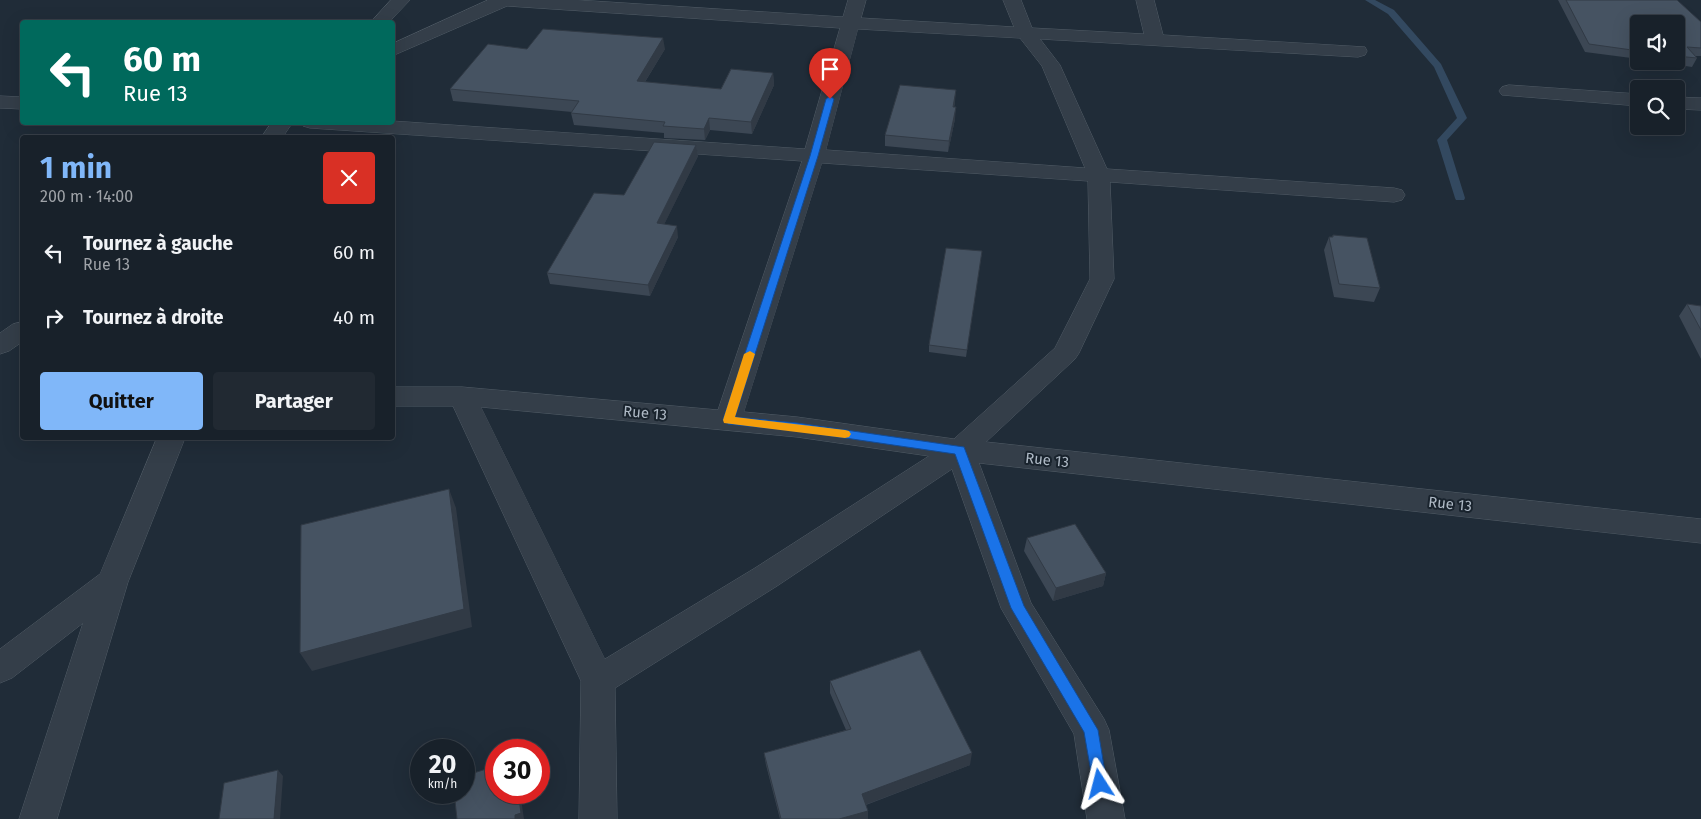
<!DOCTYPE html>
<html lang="fr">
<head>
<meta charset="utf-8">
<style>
	:root { --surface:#18212a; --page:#212932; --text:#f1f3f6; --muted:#9fa3a8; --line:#363e47; --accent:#80b7f9 }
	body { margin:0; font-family:"Fira Sans",sans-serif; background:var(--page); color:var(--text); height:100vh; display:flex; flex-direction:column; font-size:19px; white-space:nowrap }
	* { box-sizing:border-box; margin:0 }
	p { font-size:16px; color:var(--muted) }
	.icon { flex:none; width:28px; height:28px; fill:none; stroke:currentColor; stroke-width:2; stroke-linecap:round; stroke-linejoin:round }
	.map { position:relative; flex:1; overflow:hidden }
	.drawer { position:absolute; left:20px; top:135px; width:375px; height:305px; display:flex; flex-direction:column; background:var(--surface); border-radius:5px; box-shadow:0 5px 20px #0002,0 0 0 1px var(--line) }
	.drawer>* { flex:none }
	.top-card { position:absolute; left:20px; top:20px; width:375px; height:105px; border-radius:5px; box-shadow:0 5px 20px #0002,0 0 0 1px var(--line); background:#00695c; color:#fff; overflow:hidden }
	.fabs { position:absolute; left:1630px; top:15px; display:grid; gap:10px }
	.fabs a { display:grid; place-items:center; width:55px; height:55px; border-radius:5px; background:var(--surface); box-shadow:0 5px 20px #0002,0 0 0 1px var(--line); font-size:25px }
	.speed { position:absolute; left:410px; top:739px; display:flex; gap:10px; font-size:25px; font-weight:700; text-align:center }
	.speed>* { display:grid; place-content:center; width:65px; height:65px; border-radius:50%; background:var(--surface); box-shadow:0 5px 20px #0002,0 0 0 1px var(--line); line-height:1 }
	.speed small { font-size:12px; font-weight:400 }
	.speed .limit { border:8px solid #d22; background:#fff; color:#111 }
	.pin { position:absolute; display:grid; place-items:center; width:42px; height:42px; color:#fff; margin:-51px -21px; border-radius:50% 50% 50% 0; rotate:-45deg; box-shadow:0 0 5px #0007 }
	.pin .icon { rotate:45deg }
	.me { position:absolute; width:55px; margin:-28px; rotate:351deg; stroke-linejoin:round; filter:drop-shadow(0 0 4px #0008) }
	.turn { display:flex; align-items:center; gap:18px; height:105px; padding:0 20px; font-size:22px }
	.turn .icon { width:65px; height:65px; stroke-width:2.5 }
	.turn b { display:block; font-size:35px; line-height:42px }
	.round { display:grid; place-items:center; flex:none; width:52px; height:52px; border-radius:5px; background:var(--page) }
	.summary { display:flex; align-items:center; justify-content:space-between; height:85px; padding:0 20px }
	h1 { font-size:30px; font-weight:700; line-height:38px; color:var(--accent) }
	.button { display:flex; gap:10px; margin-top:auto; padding:10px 20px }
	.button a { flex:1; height:58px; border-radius:5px; background:var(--accent); color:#111; font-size:20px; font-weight:700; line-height:58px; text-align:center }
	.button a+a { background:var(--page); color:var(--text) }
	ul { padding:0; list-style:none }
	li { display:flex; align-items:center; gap:15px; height:65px; padding:0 20px }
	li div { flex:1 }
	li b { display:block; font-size:19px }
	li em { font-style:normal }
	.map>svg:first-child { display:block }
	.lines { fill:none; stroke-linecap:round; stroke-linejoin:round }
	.stream { fill:#334960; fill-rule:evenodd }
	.minor-casing { stroke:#515c66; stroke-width:1 }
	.minor { fill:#343e49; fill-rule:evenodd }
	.wall { fill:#3c4754 }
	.shaded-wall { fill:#313a45 }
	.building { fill:#465362; stroke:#313a45 }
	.route { fill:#1a73e8; stroke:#114b97 }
	.slow { fill:#f59e0b }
	.labels { text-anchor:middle; stroke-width:4; stroke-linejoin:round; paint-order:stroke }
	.street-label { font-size:15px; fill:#aeb9c5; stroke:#19232d }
</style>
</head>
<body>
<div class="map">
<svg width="1701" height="819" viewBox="0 0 1701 819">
	<rect width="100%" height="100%" fill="#202c38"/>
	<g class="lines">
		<!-- stream -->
		<path class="stream" d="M1365,0h10l19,10 47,54 26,54 -20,22 18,58 -1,2h-8l-1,-2 -18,-58 20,-22 -23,-51 -46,-53z"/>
		<!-- minor casing -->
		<g class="minor-casing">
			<path id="minor" d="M391,0h19l-21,22h-18z
				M488,0h89l266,17 5,-17h18l-5,18 153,9 -11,-27h18l11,28 112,6 -8,-34h18l9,35 202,12 2,4 -2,4 -7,2 -318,-18 20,26 47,104 287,19 8,2 3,5 -3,5 -8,2 -284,-20 4,97 -35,74 -4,6 -89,83 715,77v24l-722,-80 52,140 73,116 5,11 16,89h-38l-13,-85 -73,-126 -49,-139 -175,117 -162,102 2,131h-38l2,-138 -128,-275h-61v-19h70l256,23 84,-249 -492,-33 -7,-2 -3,-4 92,-1 413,28 35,-121 -333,-22 -115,50v-12zM858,29l162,9 22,28 43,102 -259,-18zM822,163l266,18 2,98 -35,69 -101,91 -157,-22 -53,-5zM481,407l316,30 132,19 -174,112 -150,91z
				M1509,85l130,9v12l-137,-11 -3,-4 3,-4z
				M0,96l22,1v12l-22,-1z
				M1676,97l25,1v12l-25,-1z
				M272,122h21l-11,16h-21z
				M22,322v20l-13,9 -9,3v-21l13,-9z
				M157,438h28l-57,144 -71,237h-38l64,-196 -71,55 -12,5v-34l100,-75z"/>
		</g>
		<!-- minor -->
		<use href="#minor" class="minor"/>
	</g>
	<!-- wall -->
	<path class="wall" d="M1558,0h119l24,22v34h-6l2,2 -5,9 -39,-6h23v-37h-37v35l-54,-7z
		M665,49l-20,33 76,7 52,-16 1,12 -22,49 -42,-4 -5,10 -41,-2v-5l-90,-8 -3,-12 1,-1 -119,-11 -3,-12z
		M955,102l-1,5 1,12 -7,33 -63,-6v-11z
		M696,145l2,11 -34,68 14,13 -28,59 -100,-12 -3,-11 77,-78z
		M1333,235l47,53 -6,14 -40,-5 -10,-47 5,-13h3z
		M982,251l-16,106 -37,-5v-7z
		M1687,304l14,2v53l-22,-43z
		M1027,538l79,35 -3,13 -50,15 -29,-50z
		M830,681l140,84 -104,40 2,14h-88l-14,-54 -2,-12 82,-23 -16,-37z"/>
	<!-- shaded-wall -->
	<path class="shaded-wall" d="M663,38l2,11 -27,44 -1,-12z
		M773,73l1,12 -22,49 -1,-12z
		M956,90l-1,12 -3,17 1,-12z
		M956,107l-1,12 -7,33 1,-11z
		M709,118l1,12 -5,10 -1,-11z
		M696,145l2,11 -39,79 -2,-12z
		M677,226l1,11 -28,59 -2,-11z
		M449,489l7,19 16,119 -160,44 -12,-18z
		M1106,573l-3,13 -50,15 3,-13z
		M972,753l-2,12 -108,41v-12z
		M278,770l5,6 -3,43h-6z
		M518,792h2l4,27h-9v-4z
		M868,811v8h-29z"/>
	<!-- building -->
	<path class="building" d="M1566,0h111l24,22v26l-14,-1 10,11 -21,-2v-32h-37v27l-50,-7z
		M543,29l120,9 -26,43 84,8 10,-20 42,4 -22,49 -42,-4 -5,11 -41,-3 2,-4 -94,-9 8,-12 -129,-12 38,-45 39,5z
		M900,85l56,5 -3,17h3l-7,34 -64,-6z
		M654,142l42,3 -39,78 20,3 -29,59 -101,-12 47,-80 30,2z
		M1333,235l34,3 13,50 -41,-4 -10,-47h4z
		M946,248l36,3 -15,99 -38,-5z
		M1687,304l14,2v24z
		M449,489l15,120 -164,44 1,-128z
		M1075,524l31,49 -50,15 -29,-50z
		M920,650l52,103 -110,41 6,17 -29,8h-58l-17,-66 87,-24 -21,-48z
		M496,766v26h22l3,21 -6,2v4h-58l-3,-27h10v-16z
		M278,770l-4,49h-55l5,-36z"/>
	<!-- route -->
	<path class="route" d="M830,96l4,3 -16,57 -83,261 62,6 167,24 60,159 74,124 9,54 -2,5 -5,2 -6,-2 -10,-57 -73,-124 -56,-154 -158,-23 -69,-7 -5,-4 87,-264 16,-57z"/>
	<!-- slow -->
	<path class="slow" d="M750,351l5,3 -20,63 110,13 4,1 2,3 -2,3 -4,1 -121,-15 -1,-3 21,-66z"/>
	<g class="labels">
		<!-- street labels -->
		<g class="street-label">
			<text transform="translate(645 413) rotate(5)" y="5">Rue 13</text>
			<text transform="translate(1047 460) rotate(6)" y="5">Rue 13</text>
			<text transform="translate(1450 504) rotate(6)" y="5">Rue 13</text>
		</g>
	</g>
</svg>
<div class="fabs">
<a><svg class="icon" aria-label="sound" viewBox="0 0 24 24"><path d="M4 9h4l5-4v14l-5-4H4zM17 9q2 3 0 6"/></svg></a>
<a><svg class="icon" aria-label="search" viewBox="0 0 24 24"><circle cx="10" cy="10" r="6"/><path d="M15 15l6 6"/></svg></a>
</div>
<div class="speed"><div>20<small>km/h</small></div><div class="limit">30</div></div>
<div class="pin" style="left:830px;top:99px;background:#d93025"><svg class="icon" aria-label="arrive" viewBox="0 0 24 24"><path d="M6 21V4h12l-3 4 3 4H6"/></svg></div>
<svg class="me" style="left:1100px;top:784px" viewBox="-20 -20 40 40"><path d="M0-17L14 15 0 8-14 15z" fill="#1a73e8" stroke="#fff" stroke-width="4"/></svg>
<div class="top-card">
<div class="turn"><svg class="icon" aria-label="left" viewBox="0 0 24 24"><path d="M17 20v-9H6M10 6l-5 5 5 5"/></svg><div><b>60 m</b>Rue 13</div></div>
</div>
<section class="drawer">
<div class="summary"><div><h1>1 min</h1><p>200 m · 14:00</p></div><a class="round" style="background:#d93025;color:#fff"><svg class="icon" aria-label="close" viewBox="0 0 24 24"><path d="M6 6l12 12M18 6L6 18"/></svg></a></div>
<ul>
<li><svg class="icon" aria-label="left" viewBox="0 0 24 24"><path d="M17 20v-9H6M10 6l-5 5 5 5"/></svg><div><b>Tournez à gauche</b><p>Rue 13</p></div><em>60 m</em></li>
<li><svg class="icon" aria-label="right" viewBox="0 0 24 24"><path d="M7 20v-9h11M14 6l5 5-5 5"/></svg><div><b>Tournez à droite</b></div><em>40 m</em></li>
</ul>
<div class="button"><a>Quitter</a><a>Partager</a></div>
</section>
</div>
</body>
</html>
